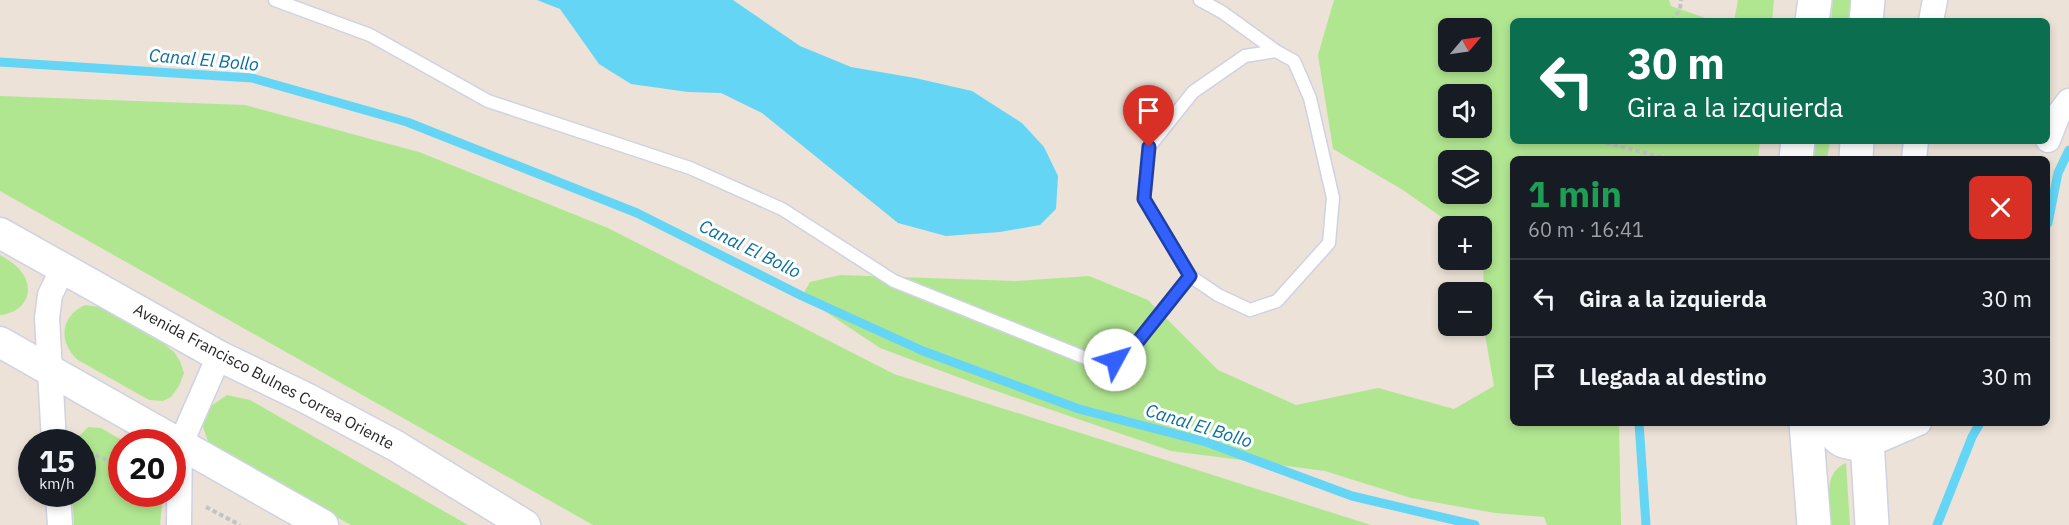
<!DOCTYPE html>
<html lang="es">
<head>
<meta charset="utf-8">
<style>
	:root { --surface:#171b24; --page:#20242c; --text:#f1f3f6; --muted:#9ea1a6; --line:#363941 }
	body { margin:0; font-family:"IBM Plex Sans",sans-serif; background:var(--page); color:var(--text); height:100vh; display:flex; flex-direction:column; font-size:22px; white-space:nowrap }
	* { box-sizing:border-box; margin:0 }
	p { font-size:20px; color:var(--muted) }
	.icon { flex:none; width:33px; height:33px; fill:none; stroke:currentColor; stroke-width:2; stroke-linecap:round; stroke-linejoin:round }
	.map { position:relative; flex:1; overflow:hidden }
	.side { position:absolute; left:1510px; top:156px; width:540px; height:270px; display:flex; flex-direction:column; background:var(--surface); border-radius:9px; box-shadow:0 3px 9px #0003 }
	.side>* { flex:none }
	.guide { position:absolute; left:1510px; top:18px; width:540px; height:126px; border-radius:9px; box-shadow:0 3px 9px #0003; background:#0b6e4f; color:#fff; overflow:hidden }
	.needle { width:39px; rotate:61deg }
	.fabs { position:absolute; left:1438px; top:18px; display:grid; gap:12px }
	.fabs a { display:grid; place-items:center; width:54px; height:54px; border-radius:9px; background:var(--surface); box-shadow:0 3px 9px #0003; font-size:30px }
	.speed { position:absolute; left:18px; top:429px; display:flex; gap:12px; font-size:30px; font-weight:700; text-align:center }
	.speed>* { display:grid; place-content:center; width:78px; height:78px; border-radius:50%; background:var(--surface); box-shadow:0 3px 9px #0003; line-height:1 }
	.speed small { font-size:15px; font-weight:400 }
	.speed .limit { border:9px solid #d22; background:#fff; color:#111 }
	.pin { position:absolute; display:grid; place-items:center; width:51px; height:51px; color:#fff; margin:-62px -26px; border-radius:50% 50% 50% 0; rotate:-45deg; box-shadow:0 0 6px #0007 }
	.pin .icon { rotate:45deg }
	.me { position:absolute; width:66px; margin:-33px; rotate:51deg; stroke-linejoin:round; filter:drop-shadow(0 0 4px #0008) }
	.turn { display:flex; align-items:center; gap:21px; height:126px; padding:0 18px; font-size:27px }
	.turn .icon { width:78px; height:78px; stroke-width:2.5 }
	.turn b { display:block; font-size:42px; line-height:51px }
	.round { display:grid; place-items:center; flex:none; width:63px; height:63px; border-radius:9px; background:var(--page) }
	.head { display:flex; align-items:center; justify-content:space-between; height:102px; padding:0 18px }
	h1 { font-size:36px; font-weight:800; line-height:45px; color:#1e9e55 }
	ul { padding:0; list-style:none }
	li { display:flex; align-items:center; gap:18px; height:78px; padding:0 18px; border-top:2px solid var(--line) }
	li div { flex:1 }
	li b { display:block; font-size:22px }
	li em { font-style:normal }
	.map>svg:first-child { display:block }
	.green { fill:#b1e691; fill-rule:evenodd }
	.water { fill:#64d5f5 }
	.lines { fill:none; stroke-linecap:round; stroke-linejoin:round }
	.stream { stroke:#64d5f5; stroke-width:9 }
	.service-casing { stroke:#ced2e2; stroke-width:15 }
	.minor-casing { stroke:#ced2e2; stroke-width:27 }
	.tertiary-casing { stroke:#ced2e2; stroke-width:33 }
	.secondary-casing { stroke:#ced2e2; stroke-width:36 }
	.path { stroke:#c3c3c3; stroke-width:4; stroke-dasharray:4.5 3; stroke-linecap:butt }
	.service { stroke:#fff; stroke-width:12 }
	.minor { stroke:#fff; stroke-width:24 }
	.tertiary { stroke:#fff; stroke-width:30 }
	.secondary { stroke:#fff; stroke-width:33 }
	.route-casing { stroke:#203fa6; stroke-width:15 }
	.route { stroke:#3261ff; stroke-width:10 }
	.labels { text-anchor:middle; stroke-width:6; stroke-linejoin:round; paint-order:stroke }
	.street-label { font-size:16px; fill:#282828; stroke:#fff }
	.water-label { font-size:18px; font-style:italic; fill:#05709e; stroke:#fff }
</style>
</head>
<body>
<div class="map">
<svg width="2069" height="525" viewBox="0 0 2069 525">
	<rect width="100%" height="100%" fill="#ece2d8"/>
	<!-- green -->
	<path class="green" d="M1334,0h335l2,6 43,15h-200v120h246l-2,18h-244v264h105l2,102h-74l-3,-8 -49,-4 -84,-15 -86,-27 -154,-20 -192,-66 -99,-37 -78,-52 8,-14 30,-7 176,6 73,-5 59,24 70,70 78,35 82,-17 76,21 40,-23 -9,-51 -3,-109h-28l-51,-36 -70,-41 -15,-94zM1449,28h33v34h-33zM1449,94h33v34h-33zM1449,160h33v34h-33z
		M1738,0h36l-2,21h-38z
		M1833,0h19l-3,21h-18z
		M0,96l245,9 174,47 189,76 286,146 477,151h-778l-593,-334z
		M1815,141h15l-3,18h-14z
		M0,255c7,4 14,8 20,15 17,20 5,43 -20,45z
		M85,305l14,2 65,37 10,8 6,9 4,12 -5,13 -8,11 -8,4 -14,-1 -71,-40c-20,-17 -18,-44 7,-55z
		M227,395l23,5 218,125h-117l-141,-78 -7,-20 5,-19z
		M88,427l13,1 24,14h-3v52h41l-3,31h-86l-2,-31h10v-52h-9z
		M1846,463l4,62h-19c-1,-22 -9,-52 15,-62z"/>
	<!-- water -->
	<path class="water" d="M537,0h196l67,46 51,21 64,11 57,13 50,32 22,24 14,29 -2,33 -16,16 -40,7 -54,4 -48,-13 -136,-110 -41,-20 -33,-1 -57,-8 -32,-20 -39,-55z"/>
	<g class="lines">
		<!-- stream -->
		<path class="stream" d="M0,62l252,16 155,44 230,91 165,83 121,55 156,58 127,33 146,54 123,29
			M2048,223l10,-50 11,-23
			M1639,423l7,102
			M1937,525l35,-88 8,-14"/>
		<!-- service casing -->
		<g class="service-casing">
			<path id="service" d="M275,0l95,35 118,66 202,67 92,41 112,72 209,84 24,-10 63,-79
				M1200,0l22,12 54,39
				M1276,51l18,10 16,37 23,100 -4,45 -52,58 -27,9 -32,-15 -28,-19 -46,-77 5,-52 44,-55 52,-36z"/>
		</g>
		<!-- minor casing -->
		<g class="minor-casing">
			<path id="minor" d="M1931,21l4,-21
				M2048,140l10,-25 11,-14
				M1914,159l2,-18
				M54,442l-7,-124 3,-23 13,-27
				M1868,445l51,-22
				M58,494l2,31
				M179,524l1,-79 39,-89"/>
		</g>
		<!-- tertiary casing -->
		<g class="tertiary-casing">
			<path id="tertiary" d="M0,233l219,123 89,43 88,47 129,79
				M0,342l323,183"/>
		</g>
		<!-- secondary casing -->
		<g class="secondary-casing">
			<path id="secondary" d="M1812,21l3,-21
				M1866,21l2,-21
				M1796,159l2,-18
				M1856,159l1,-18
				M1806,423l8,102
				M1829,423c8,21 19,20 39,22
				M1866,423l6,102"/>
		</g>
		<!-- path -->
		<path class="path" d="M1672,21l8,-12 1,-9
			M1599,141l70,18
			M82,468l9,-15 31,14
			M206,507l34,18"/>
		<!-- service -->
		<use href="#service" class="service"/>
		<!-- minor -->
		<use href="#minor" class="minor"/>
		<!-- tertiary -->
		<use href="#tertiary" class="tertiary"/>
		<!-- secondary -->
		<use href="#secondary" class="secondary"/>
	</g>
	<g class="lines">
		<!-- route casing -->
		<g class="route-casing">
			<path id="route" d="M1115,360l12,-5 63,-79 -46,-77 5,-52"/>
		</g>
		<!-- route -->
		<use href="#route" class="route"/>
	</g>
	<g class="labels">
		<!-- street labels -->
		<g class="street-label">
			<text transform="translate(264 376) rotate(28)" y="6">Avenida Francisco Bulnes Correa Oriente</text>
		</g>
		<!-- water labels -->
		<g class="water-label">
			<text transform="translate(204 60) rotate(5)" y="6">Canal El Bollo</text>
			<text transform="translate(750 249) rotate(26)" y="6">Canal El Bollo</text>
			<text transform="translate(1199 426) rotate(17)" y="6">Canal El Bollo</text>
		</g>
	</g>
</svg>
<div class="fabs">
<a><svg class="needle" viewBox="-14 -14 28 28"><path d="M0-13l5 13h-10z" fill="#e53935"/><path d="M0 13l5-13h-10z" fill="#9ea1a6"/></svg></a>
<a><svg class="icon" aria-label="sound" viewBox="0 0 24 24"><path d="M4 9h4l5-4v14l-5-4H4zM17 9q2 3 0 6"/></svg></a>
<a><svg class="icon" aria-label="layers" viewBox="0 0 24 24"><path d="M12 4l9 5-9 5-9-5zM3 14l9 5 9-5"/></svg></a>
<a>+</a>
<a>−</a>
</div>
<div class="speed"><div>15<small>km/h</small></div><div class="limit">20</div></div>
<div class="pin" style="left:1149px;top:147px;background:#d93025"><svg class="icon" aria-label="arrive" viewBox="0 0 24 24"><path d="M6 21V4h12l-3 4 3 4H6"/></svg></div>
<svg class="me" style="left:1115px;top:360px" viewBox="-20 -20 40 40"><circle r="19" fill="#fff"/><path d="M0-13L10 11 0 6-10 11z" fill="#3261ff"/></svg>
<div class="guide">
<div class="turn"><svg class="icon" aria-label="left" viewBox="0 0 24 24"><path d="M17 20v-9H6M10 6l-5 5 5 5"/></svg><div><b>30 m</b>Gira a la izquierda</div></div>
</div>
<section class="side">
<div class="head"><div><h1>1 min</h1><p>60 m · 16:41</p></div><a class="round" style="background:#d93025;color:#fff"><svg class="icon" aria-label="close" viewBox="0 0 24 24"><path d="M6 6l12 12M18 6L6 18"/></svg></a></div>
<ul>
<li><svg class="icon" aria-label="left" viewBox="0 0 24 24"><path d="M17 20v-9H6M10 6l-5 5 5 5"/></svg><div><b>Gira a la izquierda</b></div><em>30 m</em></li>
<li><svg class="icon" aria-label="arrive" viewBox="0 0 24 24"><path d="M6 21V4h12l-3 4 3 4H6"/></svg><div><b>Llegada al destino</b></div><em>30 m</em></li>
</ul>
</section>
</div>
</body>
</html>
